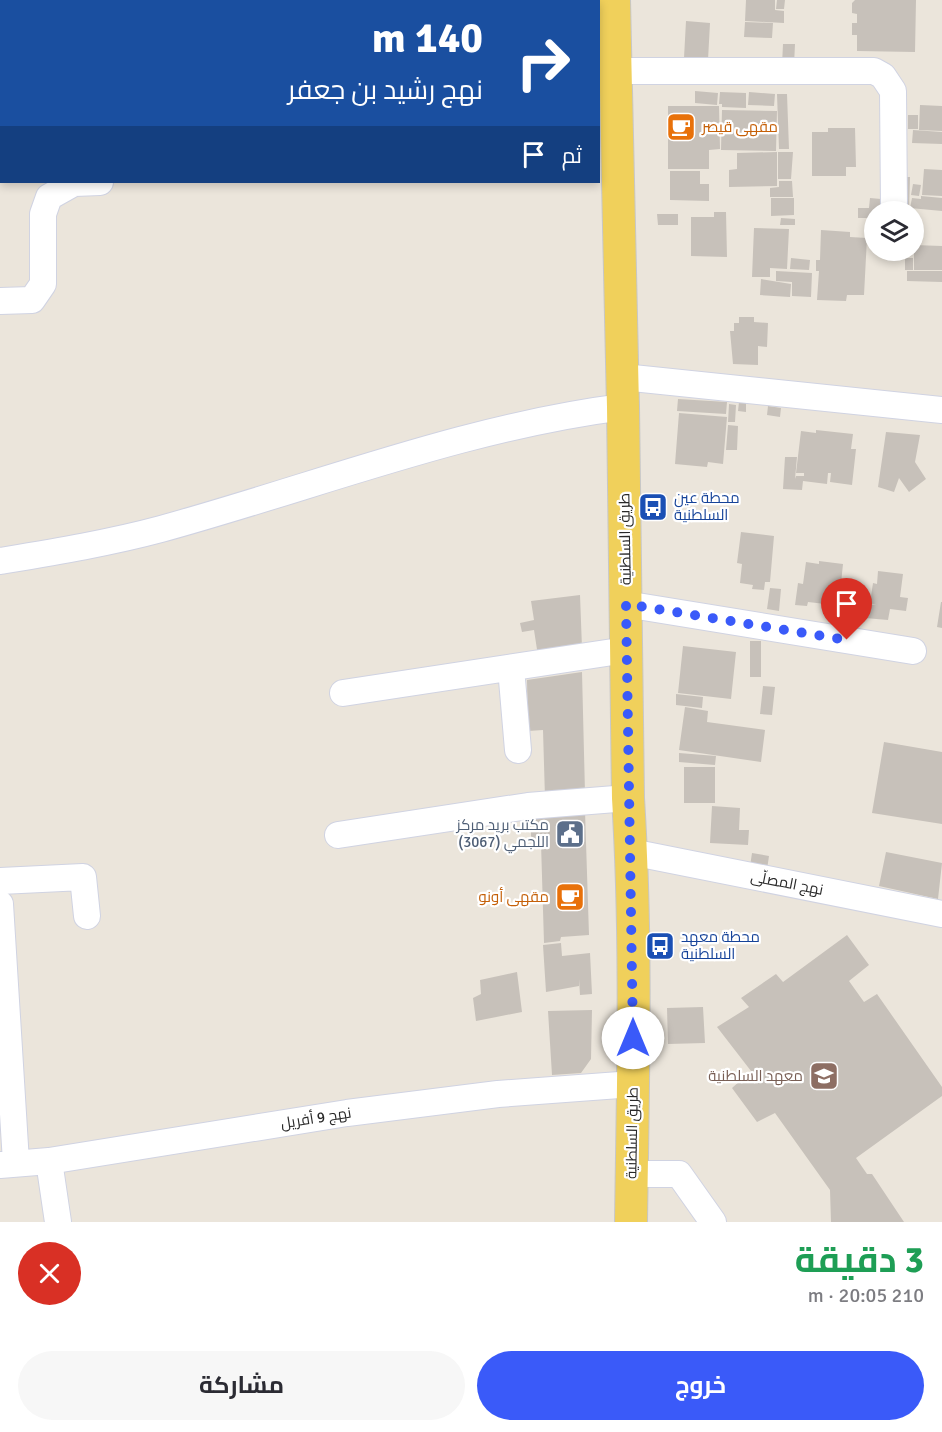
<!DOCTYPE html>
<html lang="ar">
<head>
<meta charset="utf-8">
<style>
	:root { --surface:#fff; --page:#f7f7f7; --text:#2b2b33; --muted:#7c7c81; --accent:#3a5af9 }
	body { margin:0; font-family:Signika,Cairo,sans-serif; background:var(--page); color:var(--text); direction:rtl; height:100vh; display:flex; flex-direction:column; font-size:22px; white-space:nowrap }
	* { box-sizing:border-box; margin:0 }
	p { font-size:20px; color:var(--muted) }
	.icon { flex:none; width:33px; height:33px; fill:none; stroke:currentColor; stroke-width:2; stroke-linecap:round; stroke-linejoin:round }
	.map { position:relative; height:1222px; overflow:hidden; direction:ltr }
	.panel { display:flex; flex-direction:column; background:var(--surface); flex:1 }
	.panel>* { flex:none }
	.top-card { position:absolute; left:0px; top:0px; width:600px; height:183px; box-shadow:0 3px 9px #0003; direction:rtl; background:#1a4fa0; color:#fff; overflow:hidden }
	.buttons { position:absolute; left:864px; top:201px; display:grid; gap:12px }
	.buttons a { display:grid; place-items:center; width:60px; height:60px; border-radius:50%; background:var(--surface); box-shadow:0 3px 9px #0003; font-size:30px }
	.pin { position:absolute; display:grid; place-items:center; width:51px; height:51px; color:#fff; margin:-62px -26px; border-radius:50% 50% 50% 0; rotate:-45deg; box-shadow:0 0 6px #0007 }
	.pin .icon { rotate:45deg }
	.me { position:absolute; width:66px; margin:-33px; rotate:0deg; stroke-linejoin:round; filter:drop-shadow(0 0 4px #0008) }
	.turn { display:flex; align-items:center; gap:21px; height:126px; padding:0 18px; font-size:27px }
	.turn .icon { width:78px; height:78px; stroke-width:2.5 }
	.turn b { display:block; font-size:42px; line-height:51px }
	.then { display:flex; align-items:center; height:57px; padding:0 18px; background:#0003; gap:12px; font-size:22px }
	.round { display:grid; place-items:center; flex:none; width:63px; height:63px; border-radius:32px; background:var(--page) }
	.head { display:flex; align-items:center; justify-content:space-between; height:102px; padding:0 18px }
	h1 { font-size:36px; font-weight:700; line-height:45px; color:#1e9e55 }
	.button { display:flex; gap:12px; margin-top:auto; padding:12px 18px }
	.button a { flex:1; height:69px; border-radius:36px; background:var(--accent); color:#fff; font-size:24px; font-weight:700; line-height:69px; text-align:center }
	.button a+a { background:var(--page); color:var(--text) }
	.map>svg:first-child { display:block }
	.building { fill:#c7c1ba }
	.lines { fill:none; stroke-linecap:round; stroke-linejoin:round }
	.minor-casing { stroke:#d0d3e2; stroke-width:28 }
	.major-casing { stroke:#c7c7c7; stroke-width:34 }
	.minor { stroke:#fff; stroke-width:26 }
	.major { stroke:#f0d05b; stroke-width:32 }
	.route { stroke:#3a5af9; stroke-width:10; stroke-dasharray:0 18 }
	.labels { text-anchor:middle; stroke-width:4.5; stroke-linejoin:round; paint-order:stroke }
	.food-label { font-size:15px; fill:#c56008; stroke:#fff; text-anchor:start }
	.transit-label { font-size:15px; fill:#164399; stroke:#fff; text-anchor:start }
	.street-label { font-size:15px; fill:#292929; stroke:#fff }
	.service-label { font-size:15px; fill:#4e5e75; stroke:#fff; text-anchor:end }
	.education-label { font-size:15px; fill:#785e54; stroke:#fff; text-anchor:end }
</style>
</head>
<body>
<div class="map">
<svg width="942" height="1222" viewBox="0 0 942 1222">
	<rect width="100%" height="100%" fill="#ebe5db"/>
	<!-- building -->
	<path class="building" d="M746,0h29v10l9,1v12l-39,-2z
		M777,0h8l-1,9h-8z
		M855,0h61l-1,52 -58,-1v-16h-5v-12h5v-9l-5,-1v-10z
		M686,21l24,2 -2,37 -24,-2z
		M745,22l28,1 -1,15 -28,-1z
		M783,44h12l-1,21h-12z
		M695,91l23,2 -1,12 -22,-2z
		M720,92l26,1v15l-24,-1v-3h-3z
		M749,92l26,2 -1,12 -26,-1z
		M777,94h10l2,55h-10z
		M920,105l22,1v25l-23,-1z
		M668,106h51l1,43 -11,1v19h-41z
		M722,110l55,1 -1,40 -55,-1z
		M908,115h10v14h-10z
		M828,128h27l1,39h-10v9h-34v-44h16z
		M913,130l29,2v12l-30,-1z
		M777,152v34l-48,1v-17l8,-1v-16z
		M778,152h15l-2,27h-13z
		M924,169l18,1v26l-20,-1z
		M670,171h30v13h9v17l-39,-1z
		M900,177h10l-1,34h-10z
		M779,181h13l1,16h-23v-9l9,-1z
		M913,184l8,1 -2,11 -8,-1z
		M921,196l21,2v13l-32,-3 2,-10 9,1z
		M771,198h23v17l-23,1z
		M870,198l11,1 -1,13h-6v6h-16v-10h11z
		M714,212h12l1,45 -36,-1v-39h23z
		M657,214h21v11h-20z
		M781,218l14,1v6h-15z
		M754,228l35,1 -2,40 -17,-1v9h-18z
		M821,230l29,2v5l17,1 -3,57h-17l-1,6 -29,-1 2,-29h-3v-11h4z
		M914,245l28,1v24h-28z
		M791,258l19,2 -1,10 -19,-1z
		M905,258h8v12h-8z
		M776,271l36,2 -1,24 -19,-1v-14l-16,-1z
		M907,271h35v11l-35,-1z
		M761,279l30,5 -1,13 -30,-2z
		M739,317h15v5l14,1 -1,24 -9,-1v19l-25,-1 -3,-33h4v-8h5z
		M678,399l49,3 -1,12 -49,-3z
		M739,402l7,1v9l-8,-1z
		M729,404l7,1 -1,17h-7z
		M768,406l13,2 -1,9 -13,-2z
		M679,413l48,4 -4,47 -15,-2 -1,5 -32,-3z
		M728,425l10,1 -1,24h-11z
		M816,430l37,4 -2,15h5l-4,36 -22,-3 1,-9h-3l-1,11 -24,-3 -1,9 -19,-1 2,-32h12l-2,22 1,-3h8v-3h-8l5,-42 15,2z
		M886,432l34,3 -5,27 11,17 -17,13 -10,-14 -5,14 -16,-5z
		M741,532l33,4 -4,46h-5l-1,8 -12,-1 1,-4 -13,-2 2,-19 -5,-1z
		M819,561l24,3 -3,29 -5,-1 -1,13 -26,-3 -1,4 -12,-1 3,-22 5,1 3,-22 13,2z
		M878,571l25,3 -3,23 8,1 -2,13 -16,-2 -2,11 -23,-2 1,-14 10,1 -6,-2 3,-20 4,1z
		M770,588l11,1 -2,22 -12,-2z
		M580,595l2,53 -44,8 -4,-26 -12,2 -2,-9 14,-3 -3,-19z
		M941,602h1v26l-5,-1z
		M750,641h11v36h-11z
		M683,646l53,6 -5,47 -53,-6z
		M582,672l3,121 -40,5 -2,-68 -15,1 -1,-51z
		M763,686l12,1 -3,28 -12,-1z
		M676,694l27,3 -1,11 -26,-3z
		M685,707l23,4 -1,11 58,8 -4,32 -82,-12z
		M884,742l58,10v72l-70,-11z
		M679,753l37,3 -1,9 -36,-3z
		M684,767h31v36h-31z
		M712,806l28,2 -1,22h10l-1,15 -38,-2z
		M585,811l4,124 -28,2 -1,4 -16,2 -3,-100 -10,1v-14l-4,-1 1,-14z
		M886,852l56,11 -4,36 -59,-13z
		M752,853l17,3 -3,20 -17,-3z
		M847,935l22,30 -20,16 15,21 13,-8 65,93v9l-86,62 11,16h5l32,48h-73l-1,-32 -55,-77 -18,9 -25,-34 19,-17 -34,-44 32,-20 -8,-9 35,-24 7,8z
		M561,943l1,13 28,-3 2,41 -12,1 -1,-16v7l-33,6 -3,-47z
		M517,972l5,40 -46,9 -3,-23 8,-4 -1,-14z
		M703,1007l2,36 -37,1 -1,-36z
		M592,1010l-1,49 -10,14 -29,2 -4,-64z"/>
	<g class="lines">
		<!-- minor casing -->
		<g class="minor-casing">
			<path id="minor" d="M102,2v-2
				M615,71h259l9,5 10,15 1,118
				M0,301l32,-1 11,-16v-70l6,-17 25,-14 26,-1
				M623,377l319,33
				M0,561c54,-9 109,-18 161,-32 153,-42 304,-102 462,-122
				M625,604l288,47
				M511,668l7,82
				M343,693l283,-43
				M338,835l190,-29 100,-8
				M631,852l311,62
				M0,881l83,-4 4,39
				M0,904l16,258
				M49,1161l9,61
				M0,1165l49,-4 298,-48 151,-19 135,-10
				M632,1174h47l34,48"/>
		</g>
		<!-- major casing -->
		<g class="major-casing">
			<path id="major" d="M614,0l9,407 5,391c9,141 5,283 3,424"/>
		</g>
		<!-- minor -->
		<use href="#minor" class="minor"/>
		<!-- major -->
		<use href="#major" class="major"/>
	</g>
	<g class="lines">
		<!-- route -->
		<path class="route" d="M633,1038l-7,-434 221,36"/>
	</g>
	<!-- icons -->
	<defs>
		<g id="cafe-square" transform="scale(1.5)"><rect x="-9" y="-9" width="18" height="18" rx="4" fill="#e8710a" stroke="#fff"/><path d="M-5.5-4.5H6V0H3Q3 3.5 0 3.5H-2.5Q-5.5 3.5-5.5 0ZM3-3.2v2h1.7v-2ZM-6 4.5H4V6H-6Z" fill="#fff"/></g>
		<g id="bus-square" transform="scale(1.5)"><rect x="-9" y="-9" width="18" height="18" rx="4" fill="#1a4fb4" stroke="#fff"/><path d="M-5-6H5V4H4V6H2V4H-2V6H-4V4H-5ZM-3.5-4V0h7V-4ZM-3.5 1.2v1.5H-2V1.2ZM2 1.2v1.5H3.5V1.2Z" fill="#fff"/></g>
		<g id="civic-square" transform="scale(1.5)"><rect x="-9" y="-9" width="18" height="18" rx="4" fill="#5c6f8a" stroke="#fff"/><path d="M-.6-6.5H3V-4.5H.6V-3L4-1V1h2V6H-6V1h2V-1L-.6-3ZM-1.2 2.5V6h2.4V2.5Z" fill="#fff"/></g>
		<g id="school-square" transform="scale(1.5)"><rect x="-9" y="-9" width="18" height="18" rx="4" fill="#8d6e63" stroke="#fff"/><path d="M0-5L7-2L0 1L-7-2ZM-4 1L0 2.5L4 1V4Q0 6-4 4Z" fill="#fff"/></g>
	</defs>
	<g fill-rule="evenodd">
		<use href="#cafe-square" x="681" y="127"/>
		<use href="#bus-square" x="653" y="507"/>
		<use href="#civic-square" x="570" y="834"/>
		<use href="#cafe-square" x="570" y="897"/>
		<use href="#bus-square" x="660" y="946"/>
		<use href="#school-square" x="824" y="1076"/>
	</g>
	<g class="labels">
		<!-- food labels -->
		<g class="food-label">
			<text x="702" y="132">مقهى قيصر</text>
			<text x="549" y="902" text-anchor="end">مقهى أونو</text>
		</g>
		<!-- transit labels -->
		<g class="transit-label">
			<text x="674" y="503">محطة عين<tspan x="674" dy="17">السلطنية</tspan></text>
			<text x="681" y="942">محطة معهد<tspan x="681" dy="17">السلطنية</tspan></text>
		</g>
		<!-- street labels -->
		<g class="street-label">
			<text transform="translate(625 539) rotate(-91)" y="5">طريق السلطنية</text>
			<text transform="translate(787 883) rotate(11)" y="5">نهج المصلّى</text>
			<text transform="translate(316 1118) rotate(-9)" y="5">نهج 9 أفريل</text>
			<text transform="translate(632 1133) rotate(-89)" y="5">طريق السلطنية</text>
		</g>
		<!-- service labels -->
		<g class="service-label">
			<text x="549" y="830">مكتب بريد مركز<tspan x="549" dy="17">اللجمي (3067)</tspan></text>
		</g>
		<!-- education labels -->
		<g class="education-label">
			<text x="803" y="1081">معهد السلطنية</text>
		</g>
	</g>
</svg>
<div class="buttons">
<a><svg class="icon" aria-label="layers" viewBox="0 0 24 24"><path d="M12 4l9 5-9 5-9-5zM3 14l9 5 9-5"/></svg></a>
</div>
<div class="pin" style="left:847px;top:640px;background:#d93025"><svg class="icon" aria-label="arrive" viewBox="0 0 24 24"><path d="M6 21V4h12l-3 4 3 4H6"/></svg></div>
<svg class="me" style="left:633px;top:1038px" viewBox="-20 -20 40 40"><circle r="19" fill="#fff"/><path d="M0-13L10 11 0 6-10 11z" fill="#3a5af9"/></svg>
<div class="top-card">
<div class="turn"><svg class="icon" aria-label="right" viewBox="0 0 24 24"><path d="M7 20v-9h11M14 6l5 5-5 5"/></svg><div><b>140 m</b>نهج رشيد بن جعفر</div></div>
<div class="then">ثم<svg class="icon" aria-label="arrive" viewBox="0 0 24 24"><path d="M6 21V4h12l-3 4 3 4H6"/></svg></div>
</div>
</div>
<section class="panel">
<div class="head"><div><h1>3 دقيقة</h1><p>210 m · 20:05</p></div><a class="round" style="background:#d93025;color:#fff"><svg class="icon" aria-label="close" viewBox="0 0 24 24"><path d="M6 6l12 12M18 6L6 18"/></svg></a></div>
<div class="button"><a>خروج</a><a>مشاركة</a></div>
</section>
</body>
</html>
